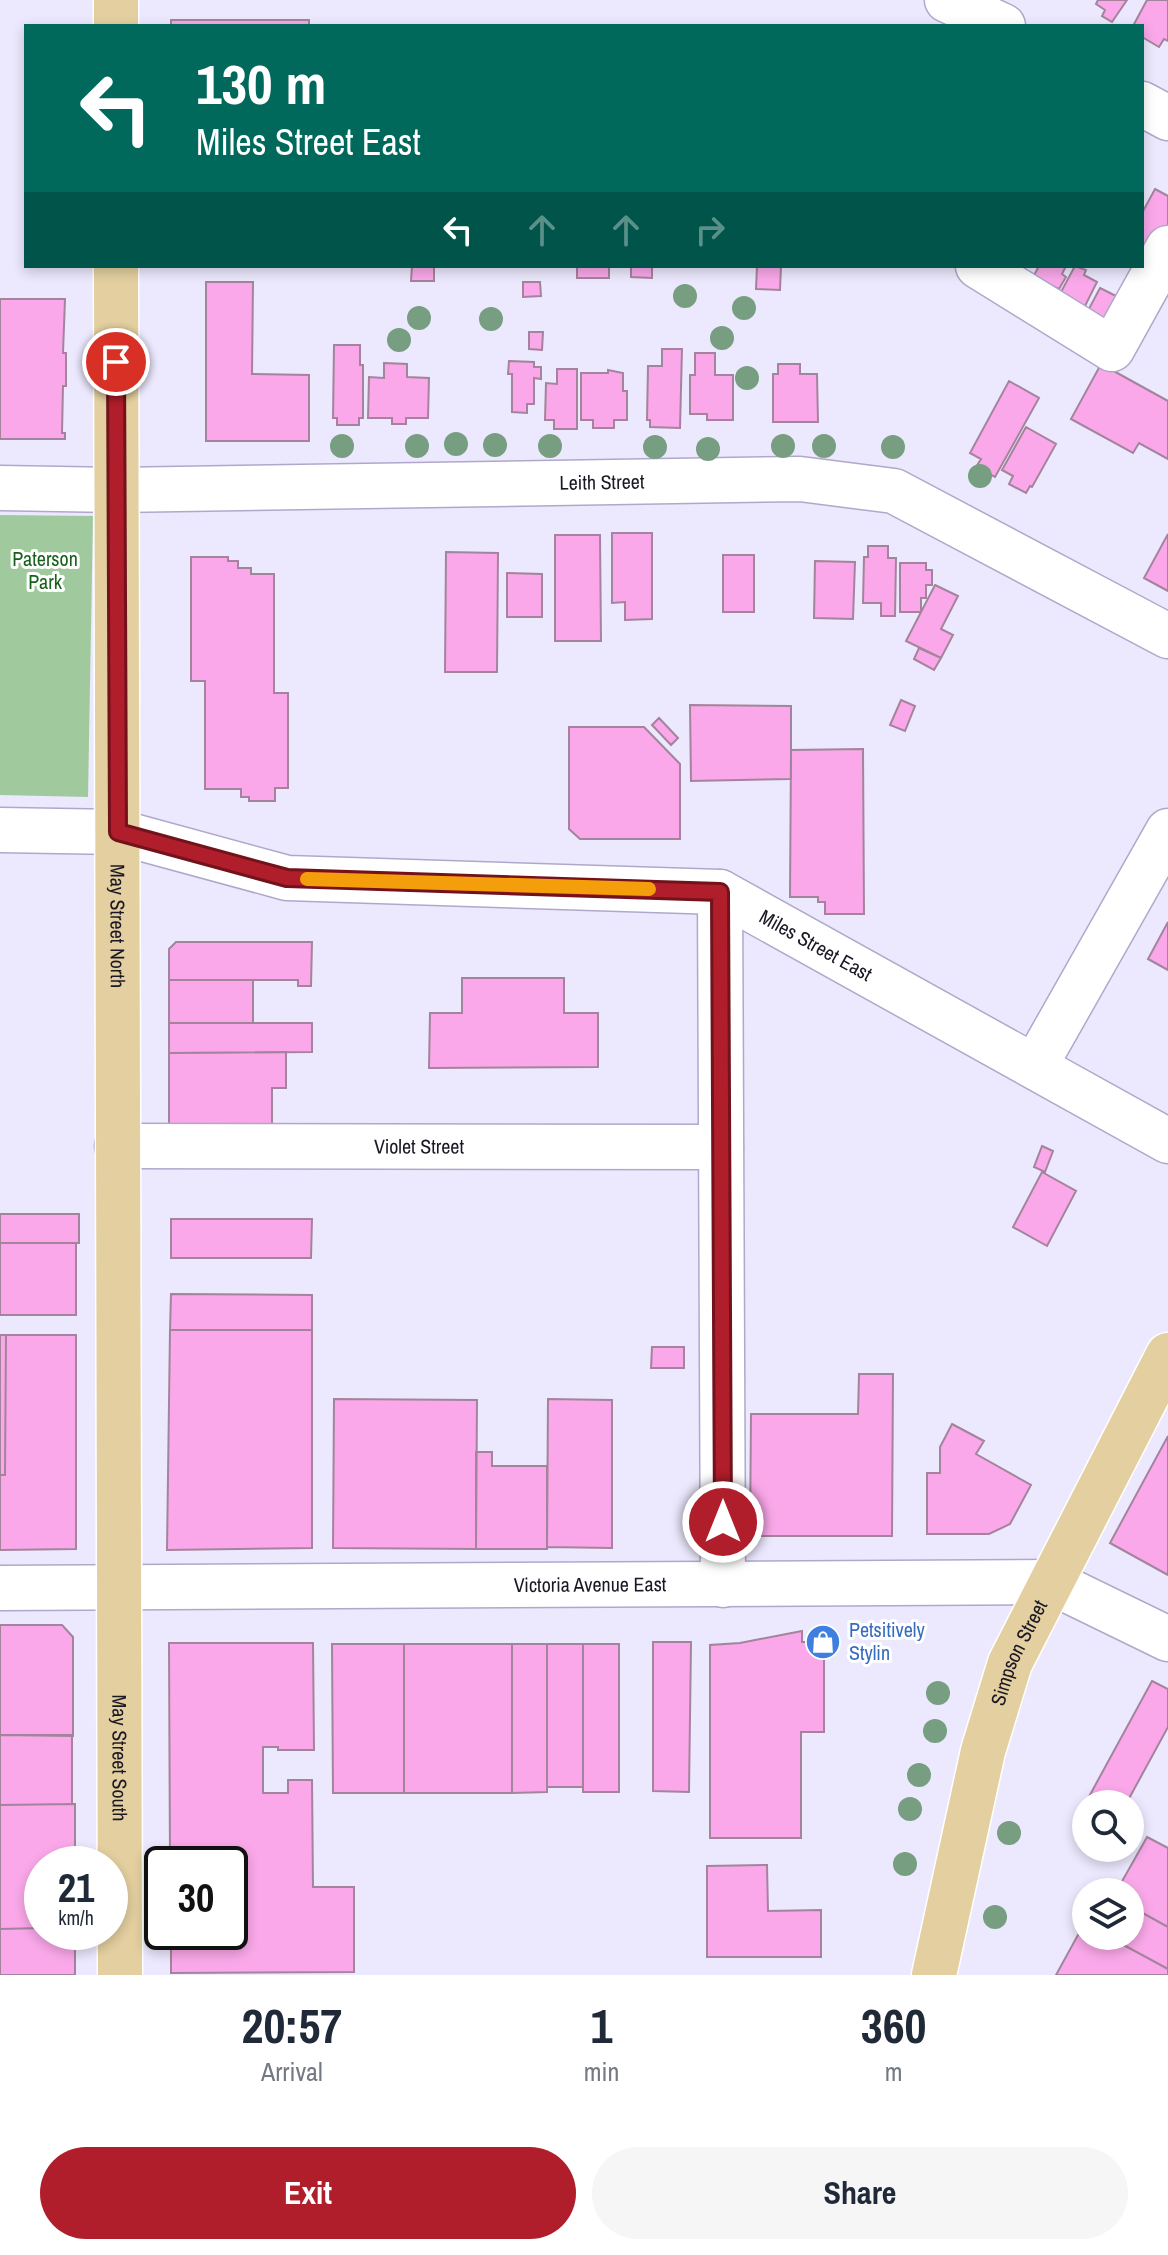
<!DOCTYPE html>
<html lang="en">
<head>
<meta charset="utf-8">
<style>
	:root { --surface:#fff; --page:#f6f6f7; --text:#1f2937; --muted:#747a83; --accent:#b01d2b }
	body { margin:0; font-family:"Archivo Narrow",sans-serif; background:var(--page); color:var(--text); height:100vh; display:flex; flex-direction:column; font-size:30px; white-space:nowrap }
	* { box-sizing:border-box; margin:0 }
	p { font-size:26px; color:var(--muted) }
	.icon { flex:none; width:44px; height:44px; fill:none; stroke:currentColor; stroke-width:2; stroke-linecap:round; stroke-linejoin:round }
	.map { position:relative; height:1975px; overflow:hidden }
	.sheet { display:flex; flex-direction:column; background:var(--surface); flex:1 }
	.sheet>* { flex:none }
	.top-card { position:absolute; left:24px; top:24px; width:1120px; height:244px; border-radius:0px; box-shadow:0 4px 12px #0003; background:#00695c; color:#fff; overflow:hidden }
	.fabs { position:absolute; left:1072px; top:1790px; display:grid; gap:16px }
	.fabs a { display:grid; place-items:center; width:72px; height:72px; border-radius:50%; background:var(--surface); box-shadow:0 4px 12px #0003; font-size:40px }
	.speed { position:absolute; left:24px; top:1846px; display:flex; gap:16px; font-size:40px; font-weight:700; text-align:center }
	.speed>* { display:grid; place-content:center; width:104px; height:104px; border-radius:50%; background:var(--surface); box-shadow:0 4px 12px #0003; line-height:1 }
	.speed small { font-size:20px; font-weight:400 }
	.speed .limit { border:4px solid #111; border-radius:12px; background:#fff; color:#111 }
	.pin { position:absolute; display:grid; place-items:center; width:68px; height:68px; color:#fff; margin:-34px; border:4px solid #fff; border-radius:50%; box-shadow:0 2px 8px #0007 }
	.me { position:absolute; width:88px; margin:-44px; rotate:0deg; stroke-linejoin:round; filter:drop-shadow(0 0 6px #0008) }
	.turn { display:flex; align-items:center; gap:28px; height:168px; padding:0 40px; font-size:36px }
	.turn .icon { width:104px; height:104px; stroke-width:2.5 }
	.turn b { display:block; font-size:56px; line-height:68px }
	.lanes { display:flex; align-items:center; height:76px; padding:0 40px; background:#0003; justify-content:center; gap:40px; direction:ltr }
	.lanes .off { opacity:.35 }
	.eta { display:flex; justify-content:space-evenly; align-items:center; height:136px; text-align:center }
	.eta b { font-size:48px; font-weight:700; line-height:56px }
	.cta { display:flex; gap:16px; margin-top:auto; padding:16px 40px }
	.cta a { flex:1; height:92px; border-radius:48px; background:var(--accent); color:#fff; font-size:32px; font-weight:700; line-height:92px; text-align:center }
	.cta a+a { background:var(--page); color:var(--text) }
	.map>svg:first-child { display:block }
	.green { fill:#a0ca9e }
	.building { fill:#faa8e9; stroke:#a3849c; stroke-width:2 }
	.lines { fill:none; stroke-linecap:round; stroke-linejoin:round }
	.minor-casing { stroke:#b0a8cb; stroke-width:47 }
	.major-casing { stroke:#fff; stroke-width:47 }
	.minor { stroke:#fff; stroke-width:44 }
	.major { stroke:#e3cf9f; stroke-width:44 }
	.tree { fill:#779e81 }
	.route-casing { stroke:#72131c; stroke-width:20 }
	.route { stroke:#b01d2b; stroke-width:14 }
	.slow { stroke:#f59e0b; stroke-width:14 }
	.labels { text-anchor:middle; stroke-width:6; stroke-linejoin:round; paint-order:stroke }
	.street-label { font-size:20px; fill:#1b1825; stroke:#fff }
	.park-label { font-size:20px; fill:#18611c; stroke:#fff }
	.shop-label { font-size:20px; fill:#366cbe; stroke:#fff; text-anchor:start }
</style>
</head>
<body>
<div class="map">
<svg width="1168" height="1975" viewBox="0 0 1168 1975">
	<rect width="100%" height="100%" fill="#ece8fd"/>
	<!-- green -->
	<path class="green" d="M0,515l93,1 -5,281 -88,-2z"/>
	<!-- building -->
	<path class="building" d="M1098,0h29l-15,22 -10,-6 3,-6 -9,-6z
		M1147,0h21v41l-4,-2 -5,8 -17,-10v-11h-9z
		M171,20h138v6h-138z
		M1155,189l13,7v37l-26,33v-53z
		M412,266h22v15h-23z
		M577,266h32v12h-32z
		M631,266h21v12l-21,-1z
		M757,266h24l-1,24 -24,-1z
		M1039,266h27l-4,8 4,3 -7,12 -26,-12z
		M1075,266l11,4 -2,5 13,7 -17,34 -25,-13z
		M206,282h47l-1,92 57,1v66h-103z
		M523,282h17l1,14 -18,1z
		M1100,288l18,9 -18,33 -17,-10z
		M0,299h65l-2,54h3v33h-3l-1,47h3v6h-65z
		M529,332h14l-1,18 -13,-1z
		M334,345h26v20h3v53h-4v7h-22v-7h-4z
		M662,349h20l-2,79 -30,-1v-7h-3l1,-54h14z
		M695,353h20v22h18v45h-26v-6h-17v-39h5z
		M509,361l25,1v5h7v12l-7,-1v26h-7v9l-15,-1v-38h-4z
		M384,363l23,1v13l22,1 -1,40h-22v6h-14v-6h-24l1,-41 15,1z
		M778,364h22v10h17l1,48h-45v-48h5z
		M1101,364l67,37v58l-29,-16 -6,10 -62,-34z
		M557,369h20v60h-23v-9h-9l1,-37 11,1z
		M608,370l15,3v18h4v29h-13v8h-21v-8h-12v-47h27z
		M1009,381l30,17 -44,79 -19,-10 5,-8 -11,-6z
		M1026,427l30,17 -24,43 -2,-1 -4,7 -17,-9 4,-8 -11,-6z
		M612,533h40v86l-27,1v-18l-13,1z
		M1168,534v57l-24,-13z
		M555,535h45l1,106h-46z
		M868,546h20v12h8l-1,58h-14v-13h-18l1,-46h4z
		M446,552l52,1 -1,119h-52z
		M723,555h31v57h-31z
		M191,557h37v4h10v7h13v6h23v119h14v95h-13v13h-26v-4h-8v-8h-36v-108h-14z
		M815,561l40,1 -2,57 -39,-1z
		M900,563h26v7h6v15h-6v13h-5v14h-21z
		M507,573l35,1v43h-35z
		M935,585l23,11 -17,33 12,6 -12,23 -35,-17z
		M919,648l22,10 -7,12 -20,-11z
		M901,700l14,6 -10,25 -15,-6z
		M690,705l101,1v73l-100,2z
		M659,718l19,20 -7,7 -19,-20z
		M569,727h75l36,37v75h-100l-11,-10z
		M863,749l1,165h-39v-12h-7v-5h-28l1,-147z
		M1168,922v48l-20,-11z
		M176,942h136l-1,44h-13v-6h-129v-31z
		M462,978h102v35h34v54l-169,1 1,-55h32z
		M169,980h84v43h-84z
		M169,1023h143v29l-143,1z
		M286,1052v36h-14v37h-103v-72z
		M1042,1146l11,5 -8,21 -11,-5z
		M1042,1172l34,19 -29,55 -34,-19z
		M0,1214h79v29h-79z
		M171,1219h141l-1,39h-140z
		M0,1243h76v72h-76z
		M171,1294l141,1v35h-142z
		M170,1330h142v218l-145,2z
		M0,1335h6l-1,140h-5z
		M6,1335h70v214l-76,1v-75h5z
		M652,1347h32v21h-33z
		M859,1374h34l-1,162h-142l1,-122h107z
		M334,1399l143,1 -1,149 -143,-1z
		M548,1399l64,1v148l-65,-1z
		M952,1424l32,17 -8,13 55,31 -21,39 -21,10h-62v-61h13v-26z
		M1168,1436v139l-58,-32z
		M476,1452h16v14h55v83h-71z
		M0,1625h62l11,12v99l-73,-1z
		M802,1631v11h22v90h-23v106h-91v-193l30,-2z
		M653,1642h38l-2,150 -36,-1z
		M169,1643h144l1,107h-36v-3h-15v46h25v-13h24l1,107h41v85l-183,1v-41h59v-68h-60z
		M332,1644h72v149h-71z
		M404,1644h108v149h-108z
		M512,1644h35v148l-35,1z
		M547,1644h36v143h-36z
		M583,1644h36v148h-36z
		M1152,1681l16,8v38l-42,77h-40v29l-13,-7z
		M0,1735h72v69l-72,1z
		M75,1804v60h-33v64l-42,1v-124z
		M1147,1837l21,11v79l-38,-21v-14h-14z
		M767,1865l1,46 53,-1v47h-114v-91z
		M1130,1906l38,21v42l-61,-33h23z
		M1084,1924l2,12h21l61,33v6h-112z
		M42,1928v4h33v43h-75v-46z"/>
	<g class="lines">
		<!-- minor casing -->
		<g class="minor-casing">
			<g id="minor">
				<path d="M947,0l56,26"/>
				<path d="M1142,104l26,14"/>
				<path d="M978,266l134,83 56,-101"/>
				<path id="s1" d="M0,488l116,2 684,-11 94,12 274,145"/>
				<path id="s2" d="M0,830l118,2 169,46 433,14 448,249"/>
				<path d="M720,892l3,693"/>
				<path d="M1035,1066l133,-235"/>
				<path id="s3" d="M117,1146l604,1"/>
				<path id="s4" d="M0,1588l1051,-6 117,57"/>
			</g>
		</g>
		<!-- major casing -->
		<g class="major-casing">
			<g id="major">
				<path d="M116,0v26"/>
				<path id="s5" d="M116,266l4,1709"/>
				<path id="s6" d="M934,1975l49,-224 27,-88 158,-308"/>
			</g>
		</g>
		<!-- minor -->
		<use href="#minor" class="minor"/>
		<!-- major -->
		<use href="#major" class="major"/>
	</g>
	<!-- trees -->
	<g class="tree">
		<circle cx="685" cy="296" r="12"/>
		<circle cx="744" cy="308" r="12"/>
		<circle cx="419" cy="318" r="12"/>
		<circle cx="491" cy="319" r="12"/>
		<circle cx="722" cy="338" r="12"/>
		<circle cx="399" cy="340" r="12"/>
		<circle cx="747" cy="378" r="12"/>
		<circle cx="456" cy="444" r="12"/>
		<circle cx="495" cy="445" r="12"/>
		<circle cx="342" cy="446" r="12"/>
		<circle cx="417" cy="446" r="12"/>
		<circle cx="550" cy="446" r="12"/>
		<circle cx="783" cy="446" r="12"/>
		<circle cx="824" cy="446" r="12"/>
		<circle cx="655" cy="447" r="12"/>
		<circle cx="893" cy="447" r="12"/>
		<circle cx="708" cy="449" r="12"/>
		<circle cx="980" cy="476" r="12"/>
		<circle cx="938" cy="1693" r="12"/>
		<circle cx="935" cy="1731" r="12"/>
		<circle cx="919" cy="1775" r="12"/>
		<circle cx="910" cy="1809" r="12"/>
		<circle cx="1009" cy="1833" r="12"/>
		<circle cx="905" cy="1864" r="12"/>
		<circle cx="995" cy="1917" r="12"/>
	</g>
	<g class="lines">
		<!-- route casing -->
		<g class="route-casing">
			<path id="route" d="M116,362l2,470 169,46 433,14 3,630"/>
		</g>
		<!-- route -->
		<use href="#route" class="route"/>
		<!-- slow -->
		<path class="slow" d="M307,879l342,10"/>
	</g>
	<!-- icons -->
	<defs>
		<g id="shop-disc" transform="scale(1.8)"><circle r="9.5" fill="#3f7fe0" stroke="#fff"/><path d="M-5-2.5h2.3a2.7 3.5 0 0 1 5.4 0H5L5.5 6h-11ZM-1.5-2.5h3a1.5 2.3 0 0 0-3 0Z" fill="#fff"/></g>
	</defs>
	<g fill-rule="evenodd">
		<use href="#shop-disc" x="823" y="1642"/>
	</g>
	<g class="labels">
		<!-- street labels -->
		<g class="street-label">
			<text dy="7" stroke="none"><textPath href="#s1" startOffset="602">Leith Street</textPath></text>
			<text dy="7" stroke="none"><textPath href="#s5" startOffset="660">May Street North</textPath></text>
			<text dy="7" stroke="none"><textPath href="#s2" startOffset="836">Miles Street East</textPath></text>
			<text dy="7" stroke="none"><textPath href="#s3" startOffset="302">Violet Street</textPath></text>
			<text dy="7" stroke="none"><textPath href="#s4" startOffset="590">Victoria Avenue East</textPath></text>
			<text dy="7" stroke="none"><textPath href="#s6" startOffset="334">Simpson Street</textPath></text>
			<text dy="7" stroke="none"><textPath href="#s5" startOffset="1492">May Street South</textPath></text>
		</g>
		<!-- park labels -->
		<g class="park-label">
			<text x="45" y="566">Paterson<tspan x="45" dy="23">Park</tspan></text>
		</g>
		<!-- shop labels -->
		<g class="shop-label">
			<text x="849" y="1637">Petsitively<tspan x="849" dy="23">Stylin</tspan></text>
		</g>
	</g>
</svg>
<div class="fabs">
<a><svg class="icon" aria-label="search" viewBox="0 0 24 24"><circle cx="10" cy="10" r="6"/><path d="M15 15l6 6"/></svg></a>
<a><svg class="icon" aria-label="layers" viewBox="0 0 24 24"><path d="M12 4l9 5-9 5-9-5zM3 14l9 5 9-5"/></svg></a>
</div>
<div class="speed"><div>21<small>km/h</small></div><div class="limit">30</div></div>
<div class="pin" style="left:116px;top:362px;background:#d93025"><svg class="icon" aria-label="arrive" viewBox="0 0 24 24"><path d="M6 21V4h12l-3 4 3 4H6"/></svg></div>
<svg class="me" style="left:723px;top:1522px" viewBox="-20 -20 40 40"><circle r="17" fill="#b01d2b" stroke="#fff" stroke-width="3"/><path d="M0-11L8 9 0 5-8 9z" fill="#fff"/></svg>
<div class="top-card">
<div class="turn"><svg class="icon" aria-label="left" viewBox="0 0 24 24"><path d="M17 20v-9H6M10 6l-5 5 5 5"/></svg><div><b>130 m</b>Miles Street East</div></div>
<div class="lanes"><svg class="icon" aria-label="left" viewBox="0 0 24 24"><path d="M17 20v-9H6M10 6l-5 5 5 5"/></svg><svg class="icon off" aria-label="ahead" viewBox="0 0 24 24"><path d="M12 20V5M6 11l6-6 6 6"/></svg><svg class="icon off" aria-label="ahead" viewBox="0 0 24 24"><path d="M12 20V5M6 11l6-6 6 6"/></svg><svg class="icon off" aria-label="right" viewBox="0 0 24 24"><path d="M7 20v-9h11M14 6l5 5-5 5"/></svg></div>
</div>
</div>
<section class="sheet">
<div class="eta">
<div><b>20:57</b><p>Arrival</p></div>
<div><b>1</b><p>min</p></div>
<div><b>360</b><p>m</p></div>
</div>
<div class="cta"><a>Exit</a><a>Share</a></div>
</section>
</body>
</html>
